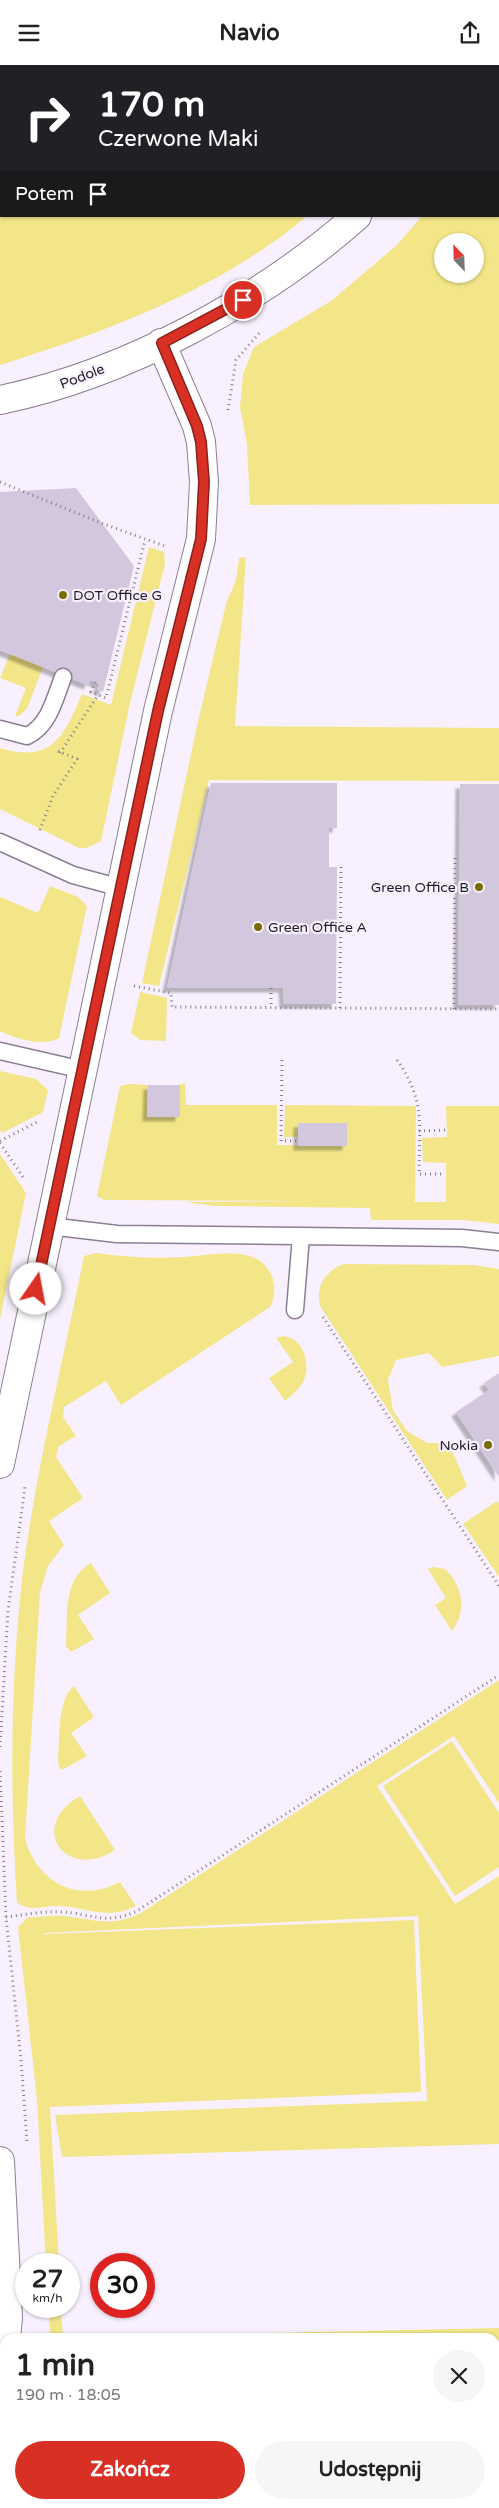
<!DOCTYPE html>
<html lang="pl">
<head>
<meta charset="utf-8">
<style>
	:root { --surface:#fff; --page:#f6f6f6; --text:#222; --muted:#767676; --accent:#d93025 }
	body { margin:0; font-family:"Varela Round",sans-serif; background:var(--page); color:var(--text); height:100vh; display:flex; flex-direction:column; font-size:19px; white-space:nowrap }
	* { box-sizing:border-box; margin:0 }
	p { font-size:16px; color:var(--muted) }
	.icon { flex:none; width:28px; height:28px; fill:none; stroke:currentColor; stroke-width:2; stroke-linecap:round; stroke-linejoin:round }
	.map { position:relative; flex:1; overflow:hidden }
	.panel { position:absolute; left:0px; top:2268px; width:500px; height:176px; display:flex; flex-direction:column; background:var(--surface); border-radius:15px 15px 0 0; box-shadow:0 1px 4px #0004 }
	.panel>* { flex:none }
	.guide { position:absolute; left:0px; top:0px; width:500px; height:152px; box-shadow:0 1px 4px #0004; background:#202124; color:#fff; overflow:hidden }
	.needle { width:32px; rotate:337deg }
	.fabs { position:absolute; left:434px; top:168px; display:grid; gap:10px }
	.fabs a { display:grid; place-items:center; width:50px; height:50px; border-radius:50%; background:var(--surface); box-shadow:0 1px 4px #0004; font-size:25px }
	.speed { position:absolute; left:15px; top:2188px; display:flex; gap:10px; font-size:25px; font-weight:700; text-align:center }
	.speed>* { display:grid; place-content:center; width:65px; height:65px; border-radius:50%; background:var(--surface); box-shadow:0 1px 4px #0004; line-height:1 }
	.speed small { font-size:12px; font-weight:400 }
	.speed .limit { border:8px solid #d22; background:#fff; color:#111 }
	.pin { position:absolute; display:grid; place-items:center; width:42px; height:42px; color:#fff; margin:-21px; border:2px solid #fff; border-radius:50%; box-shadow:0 1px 5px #0007 }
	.me { position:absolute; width:55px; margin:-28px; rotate:12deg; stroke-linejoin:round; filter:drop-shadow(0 0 4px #0008) }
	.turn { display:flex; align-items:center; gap:18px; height:105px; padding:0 15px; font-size:22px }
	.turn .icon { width:65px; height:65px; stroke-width:2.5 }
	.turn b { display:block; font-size:35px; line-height:42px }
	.then { display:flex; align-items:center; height:48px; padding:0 15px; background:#0003; gap:10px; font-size:19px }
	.round { display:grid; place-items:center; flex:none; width:52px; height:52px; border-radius:26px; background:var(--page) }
	.head { display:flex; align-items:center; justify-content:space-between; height:85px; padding:0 15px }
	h1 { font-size:30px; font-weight:700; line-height:38px }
	.cta { display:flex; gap:10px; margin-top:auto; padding:10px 15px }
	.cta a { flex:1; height:58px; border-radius:30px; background:var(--accent); color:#fff; font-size:20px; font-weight:700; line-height:58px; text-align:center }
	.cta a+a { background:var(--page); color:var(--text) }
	header { display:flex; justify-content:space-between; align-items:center; height:65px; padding:0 15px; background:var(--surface); font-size:22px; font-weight:700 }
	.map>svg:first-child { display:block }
	.green { fill:#f2e689; fill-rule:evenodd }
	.building { fill:#d3c7de; filter:url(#shadow) }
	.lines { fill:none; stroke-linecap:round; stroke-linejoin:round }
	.service-casing { stroke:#8a7f94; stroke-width:19 }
	.minor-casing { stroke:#8a7f94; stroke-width:30 }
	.path { stroke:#867f8b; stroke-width:3; stroke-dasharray:1 4; stroke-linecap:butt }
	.service { stroke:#fff; stroke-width:16 }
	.minor { stroke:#fff; stroke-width:28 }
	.route-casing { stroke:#8d1f18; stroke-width:12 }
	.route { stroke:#d93025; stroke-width:9 }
	.poi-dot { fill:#786c06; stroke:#f8f0fe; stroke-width:2 }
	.labels { text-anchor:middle; stroke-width:4.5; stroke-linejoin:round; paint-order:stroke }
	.street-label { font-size:14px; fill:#201b24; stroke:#f8f0fe }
	.poi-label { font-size:14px; fill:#201b24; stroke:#f8f0fe; text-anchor:start }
</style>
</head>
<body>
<header><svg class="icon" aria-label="menu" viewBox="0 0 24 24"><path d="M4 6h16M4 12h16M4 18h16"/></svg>Navio<svg class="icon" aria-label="share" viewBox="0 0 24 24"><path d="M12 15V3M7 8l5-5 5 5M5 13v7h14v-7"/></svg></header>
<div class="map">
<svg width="499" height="2443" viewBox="0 0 499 2443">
	<defs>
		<filter id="shadow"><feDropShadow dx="-4.5" dy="4.5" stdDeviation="1" flood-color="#0004"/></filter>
	</defs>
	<rect width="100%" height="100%" fill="#f8f0fe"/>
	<!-- green -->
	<path class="green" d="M0,0h415l-414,1v150h306c-88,74 -199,115 -307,149z
		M499,4v435l-249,1 -3,-61 -7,-37 3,-33 11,-27 77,-46 66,-56 25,-29h77zM442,176h33v33h-33z
		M149,482l15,5 1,12 -35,139 -29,138 -14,7h-8l-79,-39v-61c52,16 64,-12 82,-54l29,11z
		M246,492l-11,169 264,2v53l-290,-1 -50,206 -17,-3 57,-266 27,-113 10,-24 3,-22z
		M10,589l33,13 -16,42 -8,7h-4l11,-28 -26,-10z
		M50,821l28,11 9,9 -28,132c-16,9 -43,1 -59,-7v-134l38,16z
		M140,927l27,6 -1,43 -26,-1 -9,-7z
		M0,1006l36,8 12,11 -5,22 -41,21 -2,-3z
		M185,1018l1,22h91v40l70,1 -49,-9h-14l1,-32 131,1 -1,96h31v-39l-23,-1 -1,-24 25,-1 -1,-31h53v118l-36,-4h-92l-1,-12 -154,-2 -31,-4 120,-1 -201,-1 -7,-4 23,-110 10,-2 18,1v32h32v-32z
		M0,1089l26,39 -26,126z
		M96,1188c29,4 58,6 88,4 21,-1 44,-7 65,-1 22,5 32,32 21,51l-149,98 -15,-24 -42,26 -1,10 13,19 -17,10 -3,11 27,41 -34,23 15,24 -16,21 -8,26 -15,247c13,44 52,65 95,43l16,24c-30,15 -48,1 -77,0 -18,-1 -25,7 -42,-3 -7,-111 -7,-221 6,-332 14,-106 40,-210 61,-315z
		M344,1199l129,1 26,4v87l-57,11 -13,-14 -33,7 -8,20 5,30 14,21 20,12h22l18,43 -20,14 -127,-194c-5,-19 6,-36 24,-42z
		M283,1271c20,2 28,26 21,44 -4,9 -12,15 -19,21l-16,-23 24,-16 -17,-24z
		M497,1436l2,3v73l-36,-53z
		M91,1498l19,30 -32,22 16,24 -23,13 -5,-6c2,-29 -4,-67 25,-83z
		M433,1502l12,2c18,17 22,42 7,62l-17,-26 11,-7 -18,-29z
		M499,1615v123l-45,-67 -77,50 78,118 44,-28v268l-437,13 -7,-42 372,-14 -9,-185 -374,17 5,127 -5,-126 370,-14 7,172 -371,15 9,157h-13l-9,-164 -19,-173 9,-9c12,-1 24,-3 36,-2 31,3 47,12 78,-3z
		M74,1621l20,31 -23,16 16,23 -25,14 -3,-3 -1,-7c2,-21 -1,-61 16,-74z
		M452,1676l47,72v54l-44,29 -72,-110z
		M80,1731l35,54c-49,32 -89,-23 -35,-54z
		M49,2241h12l2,31h-13z
		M499,2263v12h-4v-3h-416z"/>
	<!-- building -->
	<path class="building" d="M76,423l58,78 -31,126 -6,-3 3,-5 -10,-4 -2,5 -88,-35v-158z
		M211,718h126v45h-8v39h8l-1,137h-52l-1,-16h-116z
		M460,719h39v221h-41z
		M148,1020h32v32h-33z
		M298,1058h49v23h-49z
		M499,1308v104l-43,-65 33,-22 -5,-7z"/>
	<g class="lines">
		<!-- service casing -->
		<g class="service-casing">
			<path id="service" d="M0,664l27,7c22,-10 28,-38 36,-59
				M0,777l73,33 48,13
				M0,986l83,19
				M49,1161l68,8 184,2
				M295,1245l6,-74 161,2 37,4
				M0,2301l5,57"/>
		</g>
		<!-- minor casing -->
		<g class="minor-casing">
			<path id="minor" d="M451,1v-1
				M0,335c126,-26 261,-99 357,-184
				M0,1399l158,-753 43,-172 3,-57 -3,-40 -4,-16 -36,-83
				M0,2096l8,157 -2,19"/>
		</g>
		<!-- path -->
		<path class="path" d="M228,345l8,-50 25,-29
			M0,417l101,41 64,23
			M95,617l-4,10 15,6 39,-158
			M60,688l38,-58
			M40,765l13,-34 24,-37 -22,-9
			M134,921l37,7 1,14 327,2
			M271,923v20
			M340,943l1,-145
			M454,944l1,-153
			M282,995l-1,81h15
			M397,995c29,41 22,66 22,114h25
			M419,1066l27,-1
			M0,1076l37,-19
			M0,1078l25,37
			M323,1252l176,269
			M0,1682l8,-136 17,-124
			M0,1706l6,146 15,143 6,81
			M6,1852c18,-2 36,-6 55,-5 31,1 43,14 76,-1l362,-236
			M42,2443l1,-4"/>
		<!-- service -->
		<use href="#service" class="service"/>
		<!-- minor -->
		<use href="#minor" class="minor"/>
	</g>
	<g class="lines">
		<!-- route casing -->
		<g class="route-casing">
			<path id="route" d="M36,1224l122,-578 43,-172 3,-57 -3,-40 -4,-16 -35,-83 81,-43"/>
		</g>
		<!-- route -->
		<use href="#route" class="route"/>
	</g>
	<!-- markers -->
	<g class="poi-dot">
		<circle cx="63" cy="530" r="5"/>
		<circle cx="479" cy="822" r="5"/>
		<circle cx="258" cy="862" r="5"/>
		<circle cx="488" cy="1380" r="5"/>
	</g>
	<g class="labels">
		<!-- street labels -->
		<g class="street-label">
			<text transform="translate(82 311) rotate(-21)" y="5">Podole</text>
		</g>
		<!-- poi labels -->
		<g class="poi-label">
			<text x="73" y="535">DOT Office G</text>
			<text x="469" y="827" text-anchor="end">Green Office B</text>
			<text x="268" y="867">Green Office A</text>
			<text x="478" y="1385" text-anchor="end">Nokia</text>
		</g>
	</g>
</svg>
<div class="fabs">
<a><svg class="needle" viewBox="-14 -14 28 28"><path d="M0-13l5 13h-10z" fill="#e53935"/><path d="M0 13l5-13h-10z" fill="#767676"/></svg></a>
</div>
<div class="speed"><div>27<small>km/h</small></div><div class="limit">30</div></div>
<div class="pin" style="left:243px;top:235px;background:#d93025"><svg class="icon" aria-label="arrive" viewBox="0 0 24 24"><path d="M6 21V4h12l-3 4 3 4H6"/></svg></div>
<svg class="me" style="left:36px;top:1224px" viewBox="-20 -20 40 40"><circle r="19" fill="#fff"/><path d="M0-13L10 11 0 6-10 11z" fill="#d93025"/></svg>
<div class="guide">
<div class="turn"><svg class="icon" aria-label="right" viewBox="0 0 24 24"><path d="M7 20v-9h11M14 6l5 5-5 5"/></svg><div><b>170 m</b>Czerwone Maki</div></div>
<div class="then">Potem<svg class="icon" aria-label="arrive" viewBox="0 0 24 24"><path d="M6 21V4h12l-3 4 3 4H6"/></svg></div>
</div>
<section class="panel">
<div class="head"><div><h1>1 min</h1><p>190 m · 18:05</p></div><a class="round"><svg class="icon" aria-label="close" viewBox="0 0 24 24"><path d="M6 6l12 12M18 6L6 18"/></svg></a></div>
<div class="cta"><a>Zakończ</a><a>Udostępnij</a></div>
</section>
</div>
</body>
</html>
